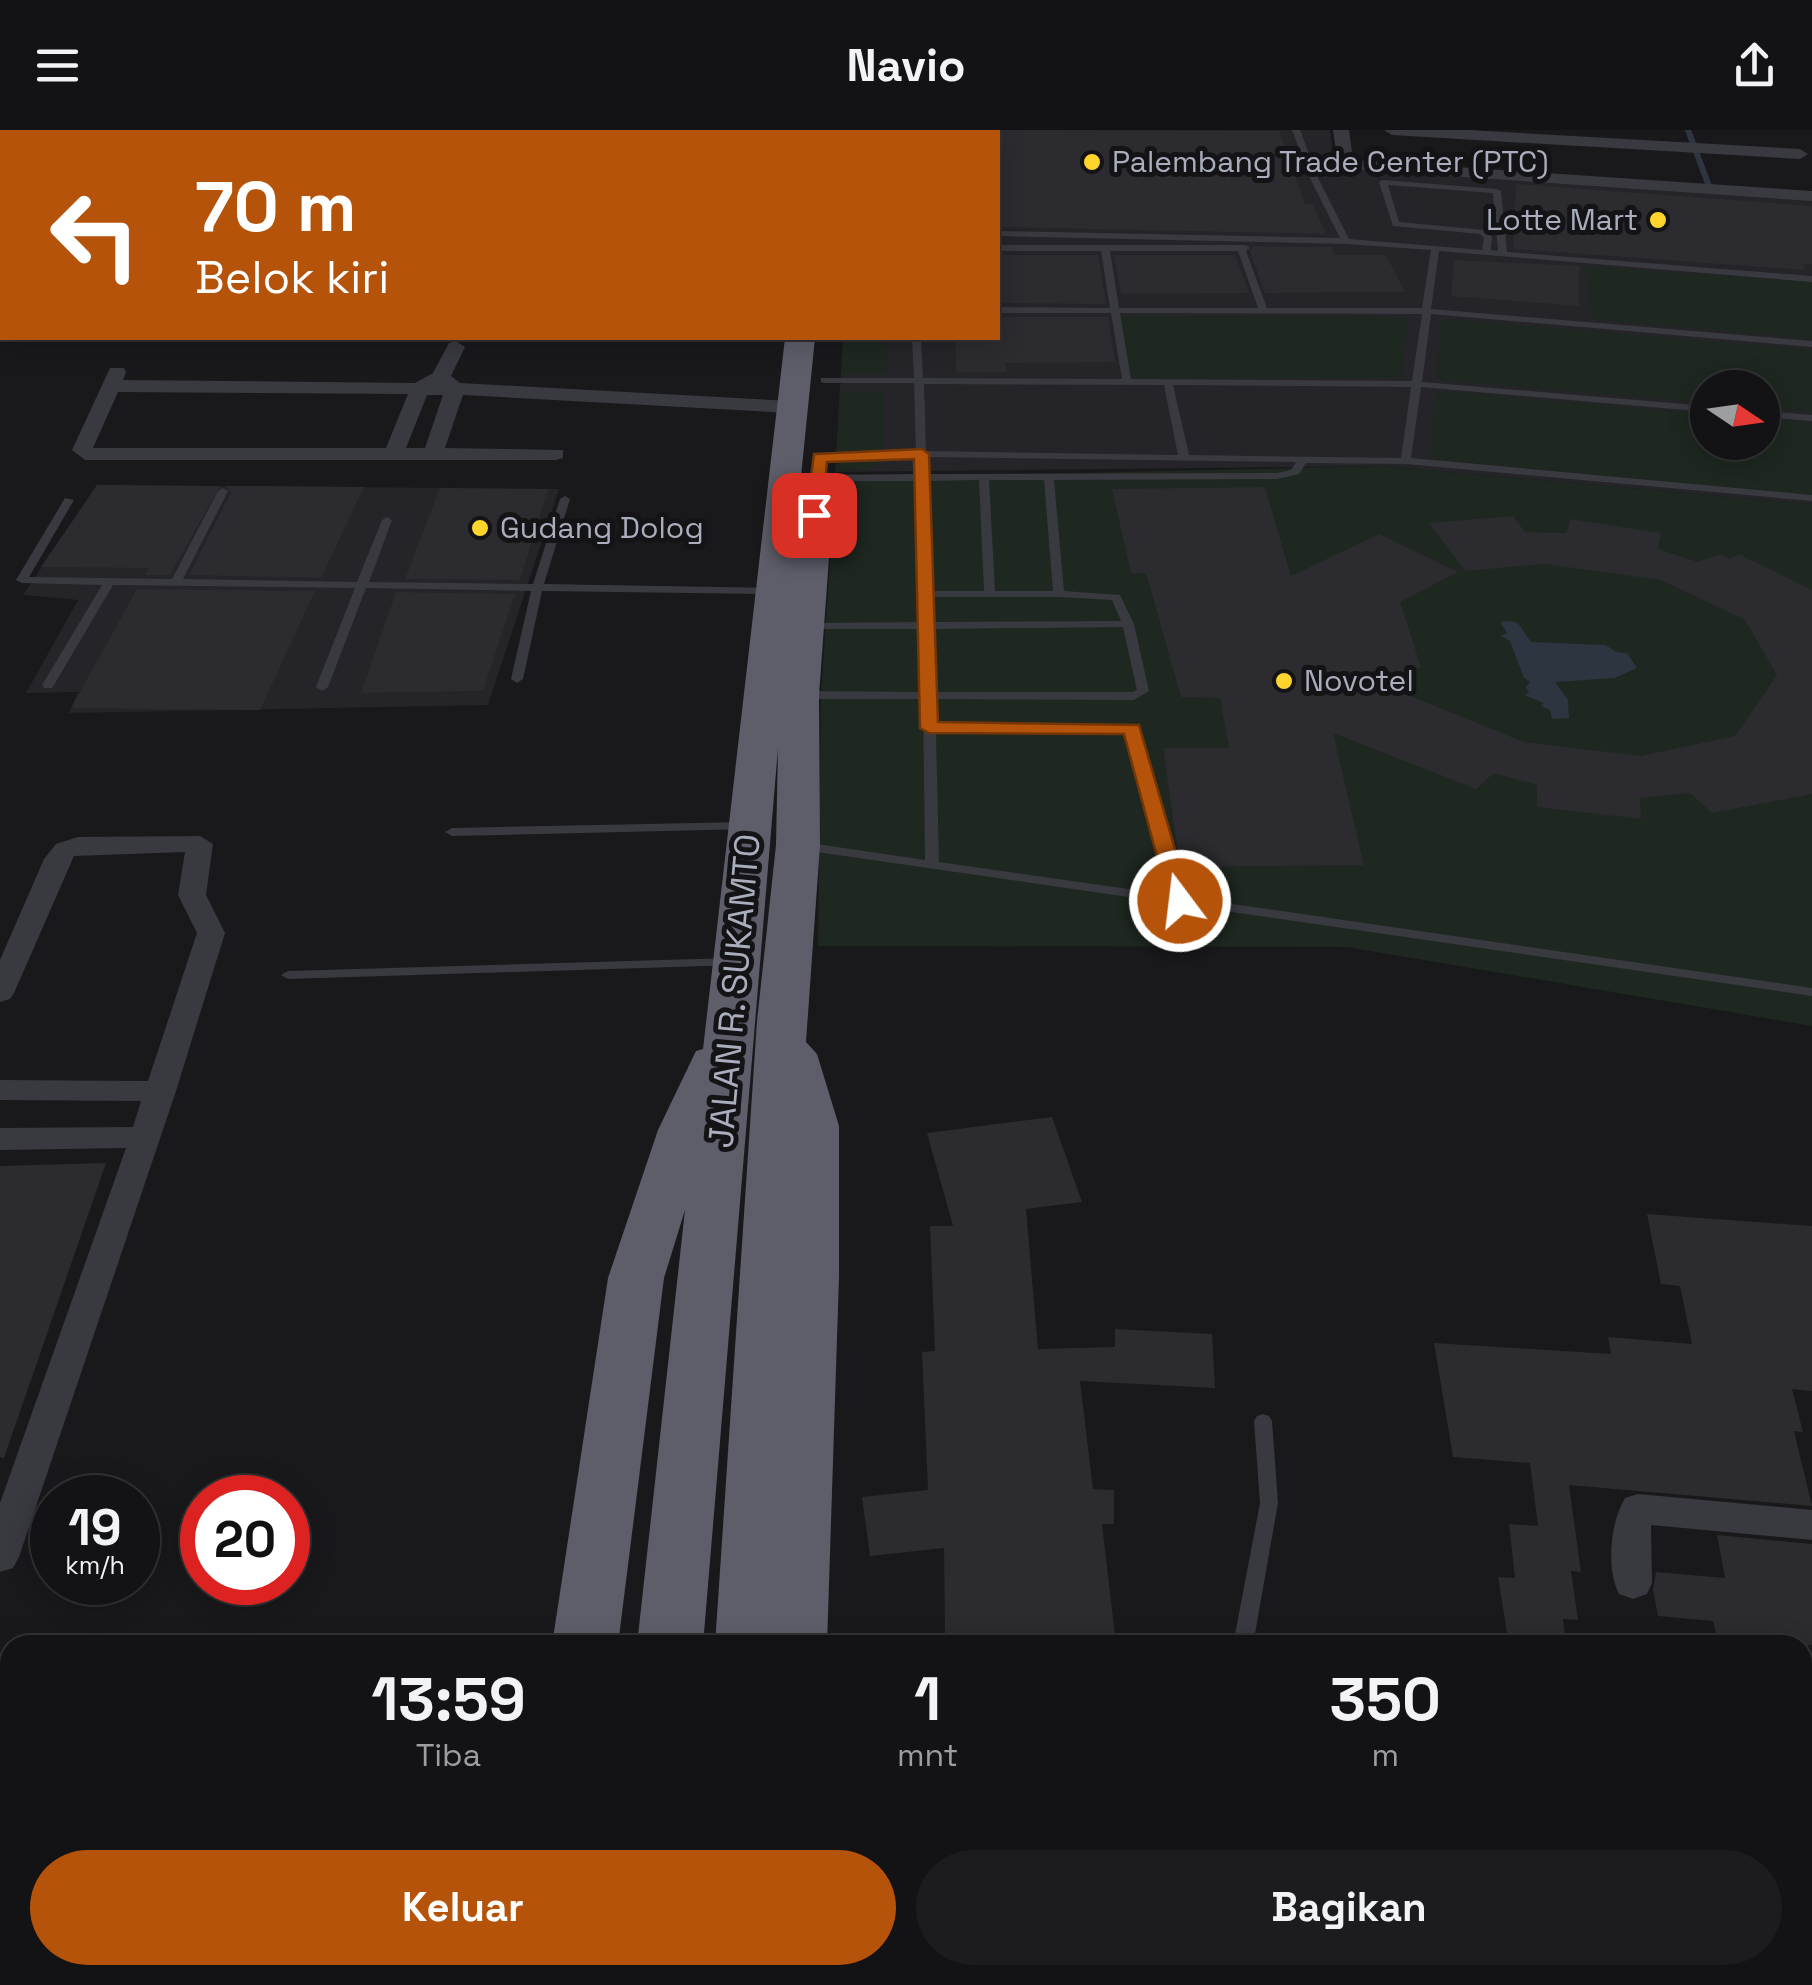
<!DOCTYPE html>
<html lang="id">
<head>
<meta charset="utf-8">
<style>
	:root { --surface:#131214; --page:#1c1b1d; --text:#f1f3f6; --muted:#9d9ea0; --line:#323234; --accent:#b45309 }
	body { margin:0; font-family:"Space Grotesk",sans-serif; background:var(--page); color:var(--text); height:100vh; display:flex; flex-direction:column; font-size:38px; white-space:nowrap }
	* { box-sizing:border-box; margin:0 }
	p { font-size:32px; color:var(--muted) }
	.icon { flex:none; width:55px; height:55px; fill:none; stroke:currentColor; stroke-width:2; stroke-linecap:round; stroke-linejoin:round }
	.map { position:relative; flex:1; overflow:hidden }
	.drawer { position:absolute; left:0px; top:1505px; width:1812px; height:350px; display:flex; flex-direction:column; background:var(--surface); border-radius:30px 30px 0 0; box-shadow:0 5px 25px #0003,0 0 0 2px var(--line) }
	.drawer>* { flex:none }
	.banner { position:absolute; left:0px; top:0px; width:1000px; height:210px; box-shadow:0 5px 25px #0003,0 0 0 2px var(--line); background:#b45309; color:#fff; overflow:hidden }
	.needle { width:65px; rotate:103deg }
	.fabs { position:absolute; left:1690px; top:240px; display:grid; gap:20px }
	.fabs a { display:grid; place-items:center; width:90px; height:90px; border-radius:50%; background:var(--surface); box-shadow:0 5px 25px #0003,0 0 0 2px var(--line); font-size:50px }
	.speed { position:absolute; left:30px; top:1345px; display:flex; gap:20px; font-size:50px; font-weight:700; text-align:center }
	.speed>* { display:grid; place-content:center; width:130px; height:130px; border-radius:50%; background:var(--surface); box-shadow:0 5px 25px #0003,0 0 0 2px var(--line); line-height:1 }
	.speed small { font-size:25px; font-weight:400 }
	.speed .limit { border:15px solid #d22; background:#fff; color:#111 }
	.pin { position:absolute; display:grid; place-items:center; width:85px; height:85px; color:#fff; margin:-42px; border-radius:20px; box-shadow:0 5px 15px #0006 }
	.me { position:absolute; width:110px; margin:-55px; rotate:345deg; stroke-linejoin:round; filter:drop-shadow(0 0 8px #0008) }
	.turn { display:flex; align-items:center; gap:35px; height:210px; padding:0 30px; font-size:45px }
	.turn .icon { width:130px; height:130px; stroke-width:2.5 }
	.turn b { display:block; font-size:70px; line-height:85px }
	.eta { display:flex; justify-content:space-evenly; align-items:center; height:170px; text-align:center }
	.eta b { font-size:60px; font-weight:600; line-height:70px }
	.action { display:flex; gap:20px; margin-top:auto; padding:20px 30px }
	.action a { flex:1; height:115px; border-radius:60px; background:var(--accent); color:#fff; font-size:40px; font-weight:600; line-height:115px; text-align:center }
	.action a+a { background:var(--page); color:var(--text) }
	header { display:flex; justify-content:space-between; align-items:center; height:130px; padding:0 30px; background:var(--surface); font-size:45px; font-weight:600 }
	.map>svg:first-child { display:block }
	.built { fill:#252428; fill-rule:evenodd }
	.green { fill:#1e2720 }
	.water { fill:#2d3540 }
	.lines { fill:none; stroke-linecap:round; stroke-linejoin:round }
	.stream { stroke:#2d3540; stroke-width:6 }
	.building { fill:#2c2b2f }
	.trunk-tunnel { stroke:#36363b; stroke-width:65; stroke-dasharray:65 32; stroke-linecap:butt }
	.service { fill:#393940; fill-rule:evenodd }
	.minor { fill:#393940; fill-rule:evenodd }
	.trunk { fill:#5d5e69; fill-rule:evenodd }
	.route { fill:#b45309; stroke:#753606; stroke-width:2.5 }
	.poi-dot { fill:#ffd42c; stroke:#141316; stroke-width:4 }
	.labels { text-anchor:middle; stroke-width:10; stroke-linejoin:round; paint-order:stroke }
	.far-poi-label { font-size:30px; fill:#aaadbc; stroke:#141316; text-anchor:start }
	.street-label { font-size:35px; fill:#aaadbc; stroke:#141316 }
</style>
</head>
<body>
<header><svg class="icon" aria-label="menu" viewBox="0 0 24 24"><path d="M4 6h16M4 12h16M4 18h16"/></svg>Navio<svg class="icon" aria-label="share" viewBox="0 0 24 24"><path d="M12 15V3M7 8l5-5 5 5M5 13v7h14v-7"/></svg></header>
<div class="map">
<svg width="1812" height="1855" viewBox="0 0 1812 1855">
	<rect width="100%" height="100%" fill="#19181b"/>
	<!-- built -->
	<path class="built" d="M854,0h476l4,35 478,35v304l-430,-38 -547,6 8,-134h155v-206zM1708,258h54v54h-54z
		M97,355l462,4 -71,216 -419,8 9,-21 -52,1 52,-93 -55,-5z
		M1635,1845h118l3,10h-119z"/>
	<!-- green -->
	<path class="green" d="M1586,136l226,16v57l-220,-20z
		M1117,186l291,1 -7,61h-272z
		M1448,189l364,31v62l-49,-4 -1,-20h-54l-1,15 -263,-23 -7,-2 3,-56z
		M844,208h42l-1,36h-43z
		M841,261l42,1 1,54 -5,19 -12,5 -31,1z
		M1444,261l263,23 1,28h54l1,-24 49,5v72l-373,-35 -9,-4 7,-63z
		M1382,336l430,38v522l-465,-79 -529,-1 3,-251 15,-222 51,4z"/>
	<!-- water -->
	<path class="water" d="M1510,491l8,2 13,19 75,3 10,7 11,1 10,15 -22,10 -60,4 13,18 1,18 -17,1 -2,-9 -9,-4 3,-3 -20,-8 5,-2 -3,-6 4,-5 -6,-4 -14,-37 -9,-5 6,-3 -7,-11z"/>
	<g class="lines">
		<!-- stream -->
		<path class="stream" d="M1688,0l22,59"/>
	</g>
	<!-- building -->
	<path class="building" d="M998,0l281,1 26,73h8l13,30 -328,-7z
		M1516,54l296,22v58h-9l2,6 -292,-21z
		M1253,116l79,1 3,8h51l19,37 -140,1 -15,-41z
		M998,125h100l8,49 -108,-1z
		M1114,125h121l14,38 -128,1z
		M1454,130l125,6v40l-128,-10z
		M998,187h110l7,45 -110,1 1,9h-50l-1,-34h43z
		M97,355l123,1 -50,89h-25l4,-7 -108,-1z
		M226,356h22l116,1 -43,91 -132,-3 42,-82z
		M1265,357l26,89 88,-42 79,38 -58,30 21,65 -38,18 141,57 117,14 94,-20 42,-61 -32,-55 -84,-40 -117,-16 -79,7 -36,-48 84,-7 12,16 41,1 5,-14 90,14 -3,16 40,13 22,-8 9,5 10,-5 73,36v204l-100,19 -22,-20 -50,5 1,21 -104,-12v-22l-43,-12 -18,16 -143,-56 31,132 -184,2 -17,-119h66l-9,-50 -39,-1 -35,-124h-15l-19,-84z
		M440,358l108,1 -28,91 -115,-1z
		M137,459l178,2 -55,119 -189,-2z
		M396,462l119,2 -32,97 -122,2z
		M1052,987l30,85 -56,7 12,140 77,-2v-18l97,5 3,54 -135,-7 13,108 21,1v34h-12l13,111h-170l-1,-87 -74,8 -8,-59 66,-7 -6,-138 13,-1 -5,-125h23l-26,-93z
		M106,1033l-102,295 -4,-1v-291z
		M1647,1084l165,12v165l-20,-2 11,43 -9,-1 18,75 -243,-21 12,87 -10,-1 7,49 -15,-1 3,26h-57l-11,-68 17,1 -6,-54 29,2 -8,-63 -77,-6 -19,-114 177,11 -3,-17 84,7 -12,-58 -19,-2z
		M1717,1405l95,9v101h-93l-6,-24 -55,-5 -5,-26 3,-18 69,6z"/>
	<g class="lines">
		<!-- trunk-tunnel -->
		<path class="trunk-tunnel" d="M636,1855l1,-10
			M713,1855l1,-10"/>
		<!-- service -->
		<path class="service" d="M900,0h8v2h-7z
			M1292,0h8l19,50 30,59 133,11 2,-12 -4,-4 -87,-8 -14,-44 4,-2 114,9 4,2 6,61 305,24v6l-373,-31 -8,58 381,32v6l-381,-33 -9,68 286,24v6l-287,-25 -10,71 401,37v6l-406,-37 -100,-1 -7,11 -22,5 -223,1 10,111 56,4 14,29 15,67 -15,9 -199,-1 1,25 200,2 49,171 627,91v8l-1009,-146 -7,-4 7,-4 122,18 -2,-161h-121l-6,-4 6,-4 121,1 -1,-63h-114l-6,-3 6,-3 114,-1 -5,-141h-99l-5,-3 5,-3 99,-1 -1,-17 -97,3 -5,-3 5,-3 97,-3 -2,-68h-90l-3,-1v-4h93l-2,-40h9l2,40 199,1 -11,-66h-113v-6l112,1 -9,-57h-103v-6h248l4,3 -4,3 21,57h155l9,-58 -85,-6 -348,-8v-5l342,7 -29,-58zM1388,55l105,8 5,58 -7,-1 1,-13 -7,-7 -86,-8zM1110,121h128l20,57h-139zM1120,183l302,1 -10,67 -281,-2zM924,254l240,1 14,70 -252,-4zM1173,255l238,2 -10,71 -212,-3zM927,327l369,5 -5,8 -14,3 -350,1zM979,350l5,111h-52l-4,-110zM989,350h55l9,111h-58zM933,467h126l53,3 9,21 -187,1zM1123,497l14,63 -5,2h-197l-1,-63zM936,602l191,1 44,162 -232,-33z
			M1762,281l50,4v6l-50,-4z
			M223,358l5,3 -45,88 174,3 25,-62 5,-3 5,3 -23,62 164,2 27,-85 5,-3 5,3 -26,85 228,4 6,3 -6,3 -230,-3 -19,88 -6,4 -6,-4 20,-88 -165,-3 -38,99 -6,4 -6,-4 39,-99 -242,-3 -59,100 -2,3h-8l-2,-3 60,-100 -80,-2 -6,-3 49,-82 9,2 -45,77 143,2 46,-88z
			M745,692l7,4 -2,3 -298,7 -7,-4 7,-4z
			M732,828l7,4 -2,3 -449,14 -7,-4 7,-4z
			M1263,1284l6,2 3,5 6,82 -25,142h-20l27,-142 -6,-82 3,-5z
			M1290,1845h23l-4,10h-23z"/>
		<!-- minor -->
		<path class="minor" d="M162,0h16l1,2h-15z
			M203,0h16l1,2h-15z
			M1333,0h16l4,30 459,31v10l-466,-32 -8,-5z
			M1384,0h85l331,19 8,5 -8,5 -408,-24z
			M2,20v12l-2,1v-12z
			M456,211l9,6 -14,29 9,7 330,18 10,6 -10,6 -327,-18 -18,53 118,2v8l-7,2h-471l-13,-10 38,-82h14l2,4 -3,8 292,3 18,-10 16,-30zM118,262l290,2 -22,54h-293zM427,265h16l-18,53h-19z
			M200,706l13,8 -7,51 19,38 -49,158 -157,466 -6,11 -13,4v-69l126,-355 -126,2v-22l133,-1 8,-26 -141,-1v-20l148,1 49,-148 -19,-38 7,-43 -111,4 -60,137 -4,6 -10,3v-42l44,-101 12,-15 22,-7z
			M1638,1364l174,16v30l-161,-15 1,58 -5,11 -14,5 -14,-5c-13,-26 -9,-71 6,-96z"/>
		<!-- trunk -->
		<path class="trunk" d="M804,0h26v2h-25z
			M785,208h30l-18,178 4,-7 13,-3 13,3 5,8 -13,178 1,150 -14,197 11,12 22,72v151l-12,368h-112l42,-624 19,-176 2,-97 -75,897h-66l48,-435 -21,68 -46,367h-66l56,-367 50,-148 38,-79 7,-2z
			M482,1845h74l-3,10h-74z
			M736,1845h141l3,10h-144z"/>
	</g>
	<!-- route -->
	<path class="route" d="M922,319l7,5 9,268 201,3 51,176 -3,4h-15l-3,-4 -45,-167 -195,-1 -9,-5 -6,-269 -87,3 -5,53 -8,5 -8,-5 8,-61z"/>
	<!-- markers -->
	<g class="poi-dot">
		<circle cx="1092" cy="32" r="10"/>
		<circle cx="1658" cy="90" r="10"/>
		<circle cx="480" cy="398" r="10"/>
		<circle cx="1284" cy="551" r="10"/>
	</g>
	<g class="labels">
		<!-- far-poi labels -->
		<g class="far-poi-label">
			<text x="1112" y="42">Palembang Trade Center (PTC)</text>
			<text x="1638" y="100" text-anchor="end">Lotte Mart</text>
			<text x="500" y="408">Gudang Dolog</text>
			<text x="1304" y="561">Novotel</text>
		</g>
		<!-- street labels -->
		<g class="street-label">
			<text transform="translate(734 861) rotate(-85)" y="12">JALAN R. SUKAMTO</text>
		</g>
	</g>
</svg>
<div class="fabs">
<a><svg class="needle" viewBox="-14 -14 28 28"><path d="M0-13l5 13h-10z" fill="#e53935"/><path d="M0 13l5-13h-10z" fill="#9d9ea0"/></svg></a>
</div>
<div class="speed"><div>19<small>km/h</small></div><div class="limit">20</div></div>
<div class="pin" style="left:814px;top:385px;background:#d93025"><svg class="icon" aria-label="arrive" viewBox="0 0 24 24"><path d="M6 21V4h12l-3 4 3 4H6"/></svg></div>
<svg class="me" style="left:1180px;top:771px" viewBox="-20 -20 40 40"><circle r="17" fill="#b45309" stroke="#fff" stroke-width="3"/><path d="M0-11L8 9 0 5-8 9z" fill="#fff"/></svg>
<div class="banner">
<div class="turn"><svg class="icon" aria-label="left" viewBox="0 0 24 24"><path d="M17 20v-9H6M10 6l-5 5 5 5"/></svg><div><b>70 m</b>Belok kiri</div></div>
</div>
<section class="drawer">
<div class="eta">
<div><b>13:59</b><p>Tiba</p></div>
<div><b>1</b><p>mnt</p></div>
<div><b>350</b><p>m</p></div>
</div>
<div class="action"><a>Keluar</a><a>Bagikan</a></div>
</section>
</div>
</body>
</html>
